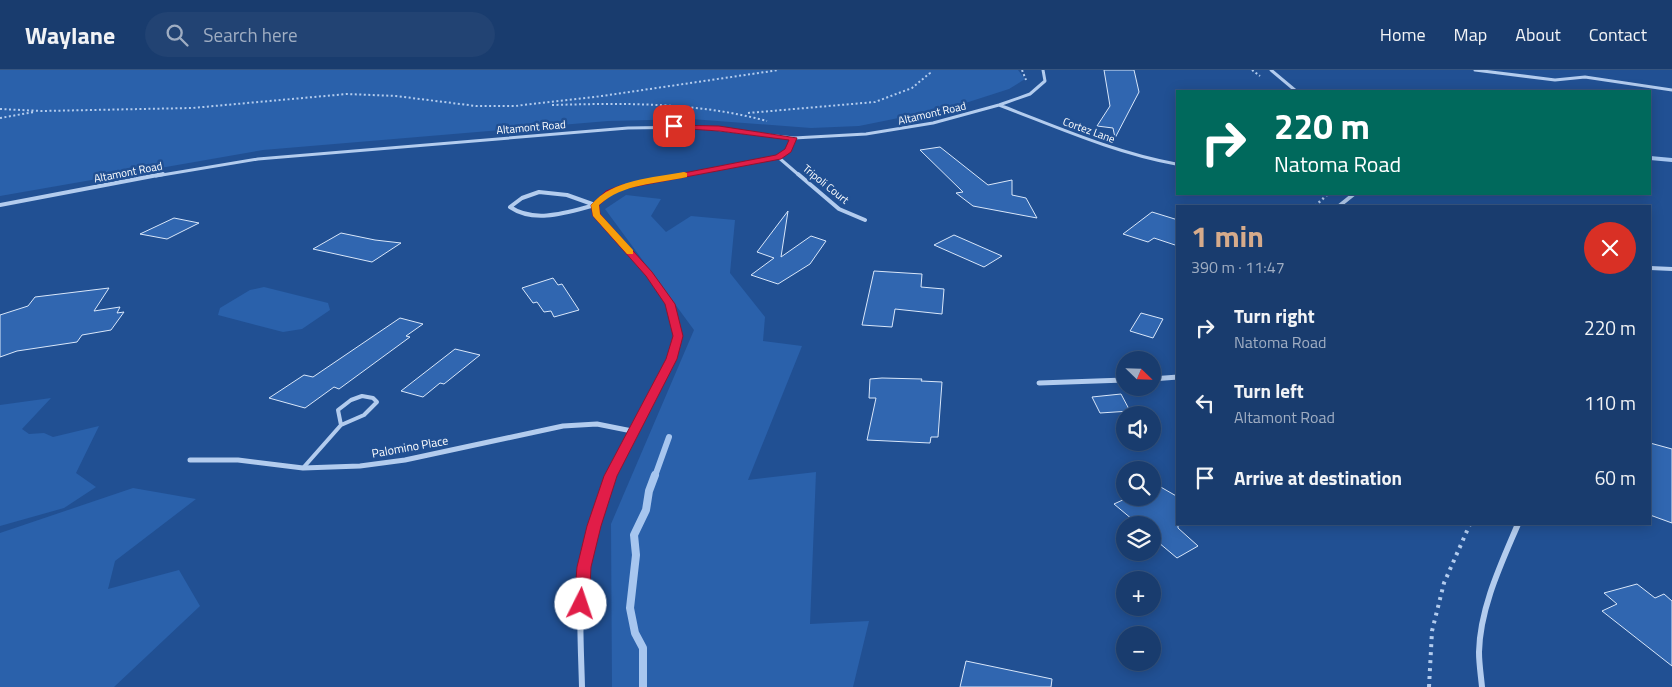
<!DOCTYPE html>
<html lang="en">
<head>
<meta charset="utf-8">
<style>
	:root { --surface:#193c6e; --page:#224373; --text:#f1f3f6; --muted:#9fadc2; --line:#375681; --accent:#d6ab8b }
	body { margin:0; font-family:"Titillium Web",sans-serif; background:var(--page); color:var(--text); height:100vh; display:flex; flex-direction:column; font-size:19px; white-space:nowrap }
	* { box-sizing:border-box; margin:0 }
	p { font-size:16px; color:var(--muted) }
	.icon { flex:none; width:28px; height:28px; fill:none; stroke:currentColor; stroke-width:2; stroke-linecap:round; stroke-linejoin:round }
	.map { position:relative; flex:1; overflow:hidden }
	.side { position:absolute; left:1176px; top:135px; width:475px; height:320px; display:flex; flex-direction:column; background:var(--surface); border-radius:0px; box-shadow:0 2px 12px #0003,0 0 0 1px var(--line) }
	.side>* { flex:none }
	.guide { position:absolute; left:1176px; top:20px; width:475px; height:105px; border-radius:0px; box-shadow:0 2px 12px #0003,0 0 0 1px var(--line); background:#00695c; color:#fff; overflow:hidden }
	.needle { width:32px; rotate:113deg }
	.fabs { position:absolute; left:1116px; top:281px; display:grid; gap:10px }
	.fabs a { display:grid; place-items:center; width:45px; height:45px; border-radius:50%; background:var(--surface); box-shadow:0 2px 12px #0003,0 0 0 1px var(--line); font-size:25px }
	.pin { position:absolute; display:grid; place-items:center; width:42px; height:42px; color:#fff; margin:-21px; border-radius:10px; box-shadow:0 2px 8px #0006 }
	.me { position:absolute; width:55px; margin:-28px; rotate:4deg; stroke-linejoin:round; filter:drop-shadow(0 0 4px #0008) }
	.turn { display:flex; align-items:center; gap:18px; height:105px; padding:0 15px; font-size:22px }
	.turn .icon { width:65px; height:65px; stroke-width:2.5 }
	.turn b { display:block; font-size:35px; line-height:42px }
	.round { display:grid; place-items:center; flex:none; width:52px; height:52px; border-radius:26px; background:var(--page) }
	.overview { display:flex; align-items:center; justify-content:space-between; height:85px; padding:0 15px }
	h1 { font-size:30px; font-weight:700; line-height:38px; color:var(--accent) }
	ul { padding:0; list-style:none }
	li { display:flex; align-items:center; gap:15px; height:75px; padding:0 15px }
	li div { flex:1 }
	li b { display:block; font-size:19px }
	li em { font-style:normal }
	header { display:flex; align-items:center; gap:30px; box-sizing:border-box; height:70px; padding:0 25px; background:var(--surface); border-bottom:1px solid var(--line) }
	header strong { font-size:24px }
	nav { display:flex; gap:28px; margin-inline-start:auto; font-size:18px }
	.search { width:350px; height:45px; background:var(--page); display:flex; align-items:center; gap:12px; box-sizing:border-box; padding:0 18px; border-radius:28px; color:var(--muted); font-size:19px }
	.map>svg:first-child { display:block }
	.green { fill:#2a61ab }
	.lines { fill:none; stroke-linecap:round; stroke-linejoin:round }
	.stream-far2 { stroke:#a7c6ef; stroke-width:4 }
	.stream-far1 { stroke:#a7c6ef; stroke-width:6 }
	.stream { stroke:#a7c6ef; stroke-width:8 }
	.building { fill:#3066b0; stroke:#d9e7fa }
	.path-far2 { stroke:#b3ccee; stroke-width:2; stroke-dasharray:2 2.5; stroke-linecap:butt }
	.path-far1 { stroke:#b3ccee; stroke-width:2.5; stroke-dasharray:2 3; stroke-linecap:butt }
	.path { stroke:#b3ccee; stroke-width:4; stroke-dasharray:3 5; stroke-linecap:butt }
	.service { stroke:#b3ccee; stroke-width:4 }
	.minor-far3 { stroke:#b3ccee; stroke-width:3 }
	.minor-far2 { stroke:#b3ccee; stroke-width:4 }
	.minor-far1 { stroke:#b3ccee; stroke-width:5 }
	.minor { stroke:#b3ccee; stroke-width:6 }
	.route { fill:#e11d48; stroke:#92132f }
	.slow { fill:#f59e0b }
	.labels { text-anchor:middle; stroke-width:5; stroke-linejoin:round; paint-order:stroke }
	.far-street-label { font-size:11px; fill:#fff; stroke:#215093 }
	.street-label { font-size:12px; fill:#fff; stroke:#215093 }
</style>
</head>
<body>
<header>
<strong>Waylane</strong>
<div class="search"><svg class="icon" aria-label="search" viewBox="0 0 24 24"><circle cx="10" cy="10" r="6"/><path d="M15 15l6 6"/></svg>Search here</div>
<nav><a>Home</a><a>Map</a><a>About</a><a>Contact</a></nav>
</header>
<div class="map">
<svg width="1672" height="617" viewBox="0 0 1672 617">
	<rect width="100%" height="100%" fill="#215093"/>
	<!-- green -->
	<path class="green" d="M0,0h1018l7,9 -16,10 -56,18 -94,19 -48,2 -120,-9 -83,2 -345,29 -263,46z
		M626,125l35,4 -10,17 15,16 25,-16 44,4 -5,53 35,44 -2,24 39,5 -54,134 68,-8 -6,152 59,-3 -16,66h-241l-1,-163 83,-194 -89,-121z
		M264,217l64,16 2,7 -28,19 -19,3 -65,-17 2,-7 30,-18z
		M51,328l-29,31 7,5 15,-1 9,4 46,-11 -23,47 20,14 -32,21 -64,18v-121z
		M133,418l63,11 -81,62 -7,28 71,-19 21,36 -86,81h-114v-154z"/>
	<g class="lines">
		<!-- stream-far2 -->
		<path class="stream-far2" d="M1650,88l22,2"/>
		<!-- stream-far1 -->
		<path class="stream-far1" d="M655,406l14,-39"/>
		<!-- stream -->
		<path class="stream" d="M643,617v-39l-8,-15 -5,-25 6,-53 -2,-20 12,-25 3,-19 6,-16"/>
	</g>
	<!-- building -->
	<path class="building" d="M1104,0h30l5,22 -24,46 -2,-10 -16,-2 13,-20z
		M940,77l48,38 24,-5v15l14,3 11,20 -64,-12 -17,-13 7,-1 -43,-42z
		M788,141l-7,46 30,-21 15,5 -16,23 -32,20 -27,-9 23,-17 -17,-6z
		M1152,142l26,8v26l-24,-8 -6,4 -25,-8z
		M174,148l25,5 -32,16 -27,-5z
		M341,163l34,7 26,3 -29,19 -59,-13z
		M954,165l48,21 -18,11 -50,-22z
		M874,201l48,3 -1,13 23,2 -2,25 -47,-5 -3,18 -30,-2z
		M553,208l5,7 4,-1 17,26 -25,7 -3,-6 -7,1 -7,-10 -4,1 -11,-15z
		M109,218l-15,23 26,-4 -3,6 7,-1 -13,18 -29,5 -5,7 -60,9 -17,6v-42l28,-9 7,-9z
		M1141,243l22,6 -10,19 -23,-7z
		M400,248l23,6 -17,12 4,1 -71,52 -5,-2 -29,21 -36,-10 35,-23 9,2z
		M455,279l25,6 -36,29 -4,-1 -17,14 -22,-6z
		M882,308l40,1 -1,2 21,1 -4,55h-7l-1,6 -63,-3 9,-42h-7l1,-19z
		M1121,324l9,17 -30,2 -8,-16z
		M1650,373l22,6v74l-22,-8z
		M1152,412l26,15v31l20,18 -21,12 -25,-21v-12h-13l-25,-21 13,-6h25z
		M1637,514l18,14 9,-4 8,7v65l-70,-55 15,-7 -13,-11z
		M966,591l86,18 -1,8h-91z"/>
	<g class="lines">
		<!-- path-far2 -->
		<path class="path-far2" d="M1022,0l4,10
			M1252,0l8,6
			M552,35c73,-2 144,-3 215,16
			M0,39l42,2 150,-3 155,-14 49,2 80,10h39l87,-10 177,-26
			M748,43l127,-11 37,-14 18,-15v-3
			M0,48l34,-6"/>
		<!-- path-far1 -->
		<path class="path-far1" d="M1315,136l13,-12"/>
		<!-- path -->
		<path class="path" d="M1429,617l3,-56 12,-48 26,-59"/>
		<!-- service -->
		<path class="service" d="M362,326l11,2 4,4 -13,13 -23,10 -3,-15 13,-10z
			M303,398l38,-43"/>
		<!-- minor-far3 -->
		<path class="minor-far3" d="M1271,0l25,21
			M1475,0l80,10 30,-3 87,13
			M999,35c58,22 116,48 177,59
			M778,87l22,19
			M156,106l102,-17 370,-31 68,-1 98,11 72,-4 67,-11 66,-18 31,-11 15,-13 -2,-11
			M680,106l98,-19 10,-7 6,-12"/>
		<!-- minor-far2 -->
		<path class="minor-far2" d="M798,104l41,35 26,11
			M539,122l28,3 28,10c-27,7 -60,19 -85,2l12,-9z
			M0,135l163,-31
			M1339,136l15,-12
			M1650,198l22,1
			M671,238l-22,-34 -53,-60 -1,-9 14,-13 16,-6 62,-12"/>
		<!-- minor-far1 -->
		<path class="minor-far1" d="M1152,309l26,-2
			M1039,313l86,-3
			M190,390h48l65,8 57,-2 45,-6 158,-34 34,-2 35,7
			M610,406l61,-117 7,-23 -7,-29"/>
		<!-- minor -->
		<path class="minor" d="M582,617c-1,-40 -4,-80 2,-120 5,-30 15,-64 27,-92
			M1482,617c-1,-11 -3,-23 -3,-35 1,-44 22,-88 39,-128"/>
	</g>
	<!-- route -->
	<path class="route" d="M671,55l48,1 78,12 -6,14 -10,7 -154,29 -15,6 -13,11 1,9 52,58 23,32 8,32 -6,23 -60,117 -16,50 -10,41 -2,37 -2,4h-11l-2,-4 3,-37 10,-41 17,-50 62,-117 7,-23 -8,-32 -19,-28 -53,-60 -2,-11 15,-14 16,-6 154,-30 9,-6 4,-9 -70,-9 -45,-3 -4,-2z"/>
	<!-- slow -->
	<path class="slow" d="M684,102l3,1v4c-31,7 -63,6 -88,28l1,9 33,36v4h-6l-34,-38 -2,-11c22,-26 62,-27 93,-33z"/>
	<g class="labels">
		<!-- far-street labels -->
		<g class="far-street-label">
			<text transform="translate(932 43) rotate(-13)" y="4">Altamont Road</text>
			<text transform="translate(531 57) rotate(-5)" y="4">Altamont Road</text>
			<text transform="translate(1089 60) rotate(20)" y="4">Cortez Lane</text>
			<text transform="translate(128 102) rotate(-11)" y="4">Altamont Road</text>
			<text transform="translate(826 114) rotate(39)" y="4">Tripoli Court</text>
		</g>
		<!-- street labels -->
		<g class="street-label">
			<text transform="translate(410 377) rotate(-10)" y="4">Palomino Place</text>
		</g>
	</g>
</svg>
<div class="fabs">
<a><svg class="needle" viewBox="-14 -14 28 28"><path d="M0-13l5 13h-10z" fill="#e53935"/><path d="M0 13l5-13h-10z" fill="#9fadc2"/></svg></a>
<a><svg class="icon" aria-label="sound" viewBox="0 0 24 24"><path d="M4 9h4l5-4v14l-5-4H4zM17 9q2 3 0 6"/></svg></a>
<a><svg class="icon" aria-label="search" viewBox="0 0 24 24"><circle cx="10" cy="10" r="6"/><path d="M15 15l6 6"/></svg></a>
<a><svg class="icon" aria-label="layers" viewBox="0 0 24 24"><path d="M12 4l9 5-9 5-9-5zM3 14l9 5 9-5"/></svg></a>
<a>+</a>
<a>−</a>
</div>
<div class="pin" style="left:674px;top:56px;background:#d93025"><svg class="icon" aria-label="arrive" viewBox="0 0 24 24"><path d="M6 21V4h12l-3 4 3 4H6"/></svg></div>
<svg class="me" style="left:581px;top:534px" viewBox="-20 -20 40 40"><circle r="19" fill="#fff"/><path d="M0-13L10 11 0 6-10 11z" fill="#e11d48"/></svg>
<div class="guide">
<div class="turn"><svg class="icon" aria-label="right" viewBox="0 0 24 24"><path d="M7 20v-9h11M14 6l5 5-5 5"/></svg><div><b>220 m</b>Natoma Road</div></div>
</div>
<section class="side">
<div class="overview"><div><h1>1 min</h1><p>390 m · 11:47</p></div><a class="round" style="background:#d93025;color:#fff"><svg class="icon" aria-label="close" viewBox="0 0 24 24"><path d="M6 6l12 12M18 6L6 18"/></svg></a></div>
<ul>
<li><svg class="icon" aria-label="right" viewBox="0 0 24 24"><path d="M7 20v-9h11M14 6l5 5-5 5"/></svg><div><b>Turn right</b><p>Natoma Road</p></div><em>220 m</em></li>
<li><svg class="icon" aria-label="left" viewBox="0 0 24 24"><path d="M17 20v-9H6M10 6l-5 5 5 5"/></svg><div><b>Turn left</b><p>Altamont Road</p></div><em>110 m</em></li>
<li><svg class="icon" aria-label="arrive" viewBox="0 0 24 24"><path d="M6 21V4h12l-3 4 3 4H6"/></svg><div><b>Arrive at destination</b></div><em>60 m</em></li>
</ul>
</section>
</div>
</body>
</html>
